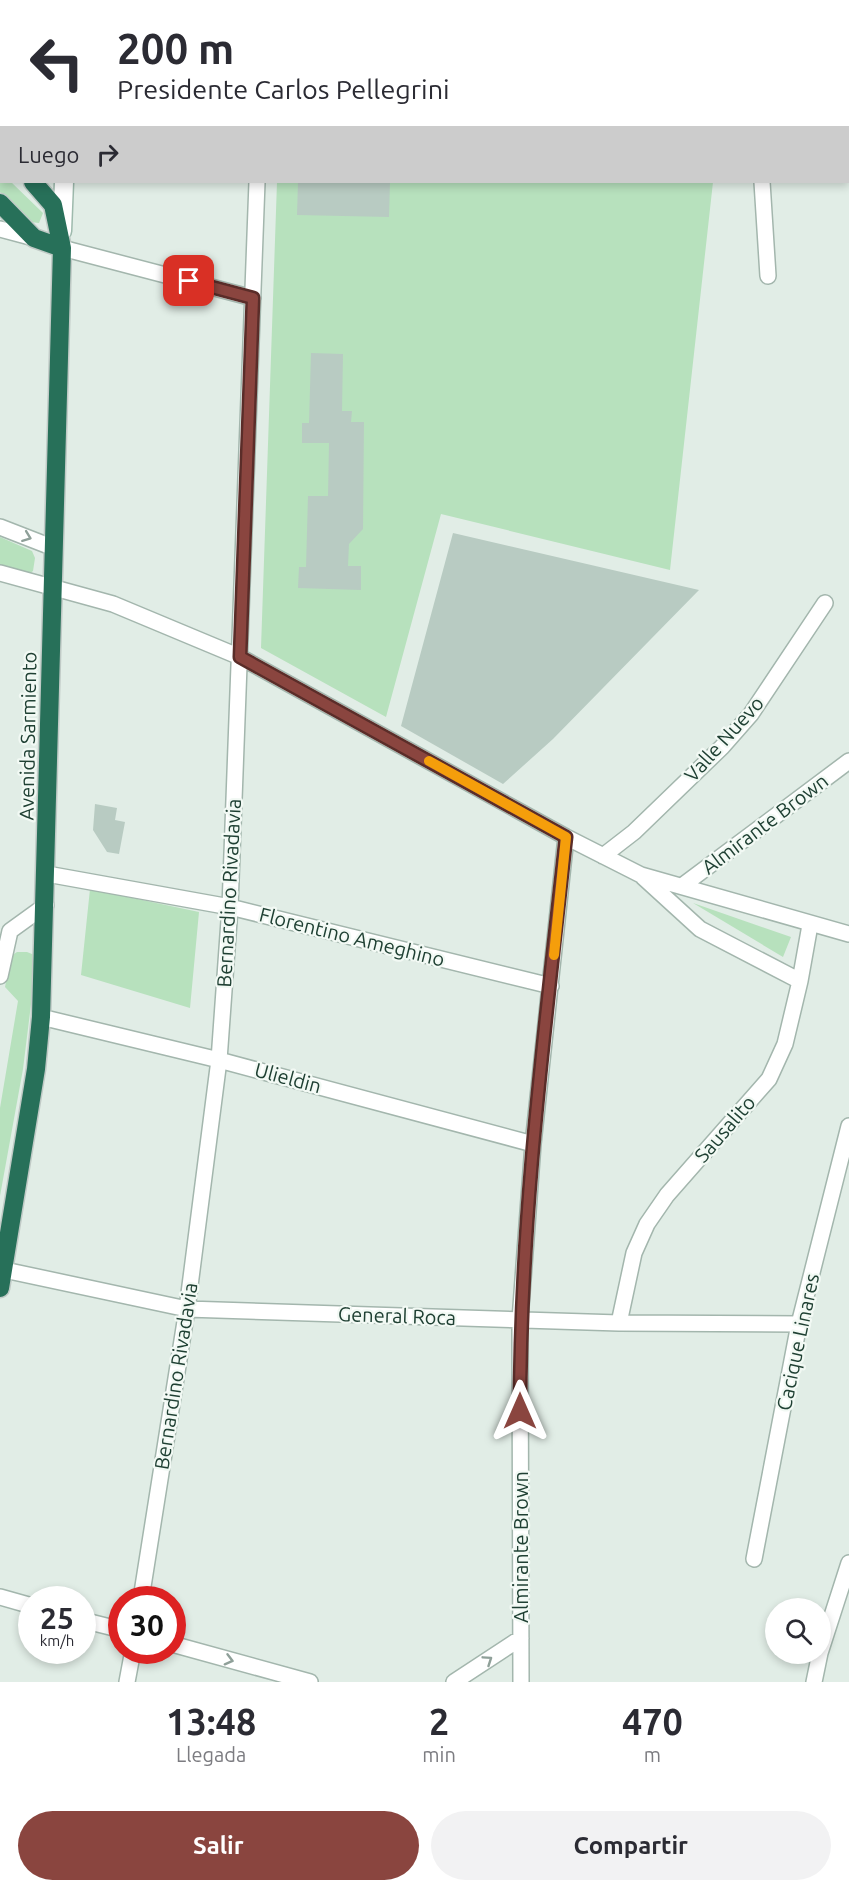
<!DOCTYPE html>
<html lang="es">
<head>
<meta charset="utf-8">
<style>
	:root { --surface:#fff; --page:#f2f2f3; --text:#2b2b33; --muted:#7c7c81; --accent:#8a453f }
	body { margin:0; font-family:Ubuntu,sans-serif; background:var(--page); color:var(--text); height:100vh; display:flex; flex-direction:column; font-size:22px; white-space:nowrap }
	* { box-sizing:border-box; margin:0 }
	p { font-size:20px; color:var(--muted) }
	.icon { flex:none; width:33px; height:33px; fill:none; stroke:currentColor; stroke-width:2; stroke-linecap:round; stroke-linejoin:round }
	.map { position:relative; height:1682px; overflow:hidden }
	.sheet { display:flex; flex-direction:column; background:var(--surface); flex:1 }
	.sheet>* { flex:none }
	.banner { position:absolute; left:0px; top:0px; width:849px; height:183px; box-shadow:0 3px 9px #0003; background:#fff; color:var(--text); overflow:hidden }
	.buttons { position:absolute; left:765px; top:1598px; display:grid; gap:12px }
	.buttons a { display:grid; place-items:center; width:66px; height:66px; border-radius:50%; background:var(--surface); box-shadow:0 3px 9px #0003; font-size:30px }
	.speed { position:absolute; left:18px; top:1586px; display:flex; gap:12px; font-size:30px; font-weight:700; text-align:center }
	.speed>* { display:grid; place-content:center; width:78px; height:78px; border-radius:50%; background:var(--surface); box-shadow:0 3px 9px #0003; line-height:1 }
	.speed small { font-size:15px; font-weight:400 }
	.speed .limit { border:9px solid #d22; background:#fff; color:#111 }
	.pin { position:absolute; display:grid; place-items:center; width:51px; height:51px; color:#fff; margin:-26px; border-radius:12px; box-shadow:0 3px 9px #0006 }
	.me { position:absolute; width:66px; margin:-33px; rotate:0deg; stroke-linejoin:round; filter:drop-shadow(0 0 4px #0008) }
	.turn { display:flex; align-items:center; gap:21px; height:126px; padding:0 18px; font-size:27px }
	.turn .icon { width:78px; height:78px; stroke-width:2.5 }
	.turn b { display:block; font-size:42px; line-height:51px }
	.then { display:flex; align-items:center; height:57px; padding:0 18px; background:#0003; gap:12px; font-size:22px }
	.eta { display:flex; justify-content:space-evenly; align-items:center; height:102px; text-align:center }
	.eta b { font-size:36px; font-weight:700; line-height:42px }
	.cta { display:flex; gap:12px; margin-top:auto; padding:12px 18px }
	.cta a { flex:1; height:69px; border-radius:36px; background:var(--accent); color:#fff; font-size:24px; font-weight:700; line-height:69px; text-align:center }
	.cta a+a { background:var(--page); color:var(--text) }
	.map>svg:first-child { display:block }
	.green { fill:#b7e1bd }
	.building { fill:#b8cbc2 }
	.lines { fill:none; stroke-linecap:round; stroke-linejoin:round }
	.street-casing { stroke:#a3b6ad; stroke-width:18 }
	.secondary-casing { stroke:#9ebaad; stroke-width:21 }
	.highway-casing { stroke:#c0cac6; stroke-width:21 }
	.street { stroke:#fff; stroke-width:15 }
	.secondary { stroke:#fff; stroke-width:18 }
	.highway { stroke:#277059; stroke-width:18 }
	.oneway { stroke:#8fa099 }
	.route-casing { stroke:#5a2d29; stroke-width:15 }
	.route { stroke:#8a453f; stroke-width:10 }
	.slow { stroke:#f59e0b; stroke-width:10 }
	.labels { text-anchor:middle; stroke-width:4.5; stroke-linejoin:round; paint-order:stroke }
	.street-label { font-size:20px; fill:#1f4033; stroke:#f2f9f4 }
</style>
</head>
<body>
<div class="map">
<svg width="849" height="1682" viewBox="0 0 849 1682">
	<rect width="100%" height="100%" fill="#e1ede6"/>
	<!-- green -->
	<path class="green" d="M284,0h446v1l-446,1z
		M0,170l2,12h9l32,31 -4,10 -9,-1 -30,-30z
		M277,182h436l-43,388 -229,-56 -55,203 -125,-69z
		M0,537l32,14 3,7 -2,13 -4,3 -29,-7z
		M90,889l109,23 -9,96 -109,-33z
		M693,903l98,34 -8,20z
		M17,952h10l10,4 -14,113 -23,127v-88l18,-107 -13,-14 6,-31z"/>
	<!-- building -->
	<path class="building" d="M298,182h92l-1,35 -92,-2z
		M311,353l32,1 -1,57h10l-1,11h13l-1,107 -14,15 -1,22h13v24l-63,-2 1,-21h7l2,-71h20l1,-53h-27v-20h7z
		M453,533l246,57 -146,149 -50,45 -102,-58z
		M95,804l22,4 -2,12 10,2 -6,32 -12,-2 -14,-22z"/>
	<g class="lines">
		<!-- street casing -->
		<g class="street-casing">
			<path id="street" d="M742,0l1,2
				M189,2l3,-2
				M264,2v-2
				M762,182l6,94
				M0,229l34,9
				M62,248l191,50
				M0,527l54,21
				M0,573l113,31 127,53 326,180 75,38 208,59
				M603,856l31,-24 88,-85 29,-33 74,-111
				M47,874l183,33 321,79
				M643,877l57,52 100,52
				M682,886l167,-125
				M0,976l10,-45 36,-26
				M41,1017l178,43 314,84
				M0,1269l187,40 432,14 180,1
				M619,1323l15,-70 13,-29 20,-29 102,-116 16,-35 15,-63 10,-56
				M754,1559l45,-235 50,-198
				M0,1597l32,9
				M141,1599l46,-290 32,-249 11,-153 27,-725
				M82,1620l40,10
				M172,1644l138,38
				M820,1653l29,-90
				M127,1682l6,-32
				M454,1682l67,-44
				M521,1682l-1,-362 13,-176 33,-307
				M814,1682l6,-29"/>
		</g>
		<!-- secondary casing -->
		<g class="secondary-casing">
			<path id="secondary" d="M67,2v-2
				M62,231l2,-49"/>
		</g>
		<!-- highway casing -->
		<g class="highway-casing">
			<path id="highway" d="M0,149l2,2
				M0,203l34,35 28,10
				M0,1288l36,-219 5,-52 21,-769 -9,-43 -20,-23"/>
		</g>
		<!-- street -->
		<use href="#street" class="street"/>
		<!-- secondary -->
		<use href="#secondary" class="secondary"/>
		<!-- highway -->
		<use href="#highway" class="highway"/>
	</g>
	<!-- one-way arrows -->
	<defs><path id="oneway-chevron" d="M-2-3.5L2.5 0L-2 3.5" fill="none" stroke-width="1.6" stroke-linecap="round" stroke-linejoin="round" transform="scale(1.5)"/></defs>
	<g class="oneway">
		<use href="#oneway-chevron" transform="translate(27 537) rotate(21)"/>
		<use href="#oneway-chevron" transform="translate(229 1660) rotate(15)"/>
		<use href="#oneway-chevron" transform="translate(488 1660) rotate(-34)"/>
	</g>
	<g class="lines">
		<!-- route casing -->
		<g class="route-casing">
			<path id="route" d="M189,281l64,17 -13,359 326,180c-21,191 -46,382 -46,574"/>
		</g>
		<!-- route -->
		<use href="#route" class="route"/>
		<!-- slow -->
		<path class="slow" d="M429,761l137,76 -12,118"/>
	</g>
	<g class="labels">
		<!-- street labels -->
		<g class="street-label">
			<text transform="translate(28 736) rotate(-89)" y="7">Avenida Sarmiento</text>
			<text transform="translate(724 739) rotate(-48)" y="7">Valle Nuevo</text>
			<text transform="translate(765 824) rotate(-37)" y="7">Almirante Brown</text>
			<text transform="translate(229 893) rotate(-87)" y="7">Bernardino Rivadavia</text>
			<text transform="translate(352 937) rotate(14)" y="7">Florentino Ameghino</text>
			<text transform="translate(288 1078) rotate(15)" y="7">Ulieldin</text>
			<text transform="translate(725 1129) rotate(-49)" y="7">Sausalito</text>
			<text transform="translate(397 1316) rotate(2)" y="7">General Roca</text>
			<text transform="translate(798 1342) rotate(-78)" y="7">Cacique Linares</text>
			<text transform="translate(176 1376) rotate(-81)" y="7">Bernardino Rivadavia</text>
			<text transform="translate(521 1547) rotate(-90)" y="7">Almirante Brown</text>
		</g>
	</g>
</svg>
<div class="buttons">
<a><svg class="icon" aria-label="search" viewBox="0 0 24 24"><circle cx="10" cy="10" r="6"/><path d="M15 15l6 6"/></svg></a>
</div>
<div class="speed"><div>25<small>km/h</small></div><div class="limit">30</div></div>
<div class="pin" style="left:189px;top:281px;background:#d93025"><svg class="icon" aria-label="arrive" viewBox="0 0 24 24"><path d="M6 21V4h12l-3 4 3 4H6"/></svg></div>
<svg class="me" style="left:520px;top:1411px" viewBox="-20 -20 40 40"><path d="M0-17L14 15 0 8-14 15z" fill="#8a453f" stroke="#fff" stroke-width="4"/></svg>
<div class="banner">
<div class="turn"><svg class="icon" aria-label="left" viewBox="0 0 24 24"><path d="M17 20v-9H6M10 6l-5 5 5 5"/></svg><div><b>200 m</b>Presidente Carlos Pellegrini</div></div>
<div class="then">Luego<svg class="icon" aria-label="right" viewBox="0 0 24 24"><path d="M7 20v-9h11M14 6l5 5-5 5"/></svg></div>
</div>
</div>
<section class="sheet">
<div class="eta">
<div><b>13:48</b><p>Llegada</p></div>
<div><b>2</b><p>min</p></div>
<div><b>470</b><p>m</p></div>
</div>
<div class="cta"><a>Salir</a><a>Compartir</a></div>
</section>
</body>
</html>
